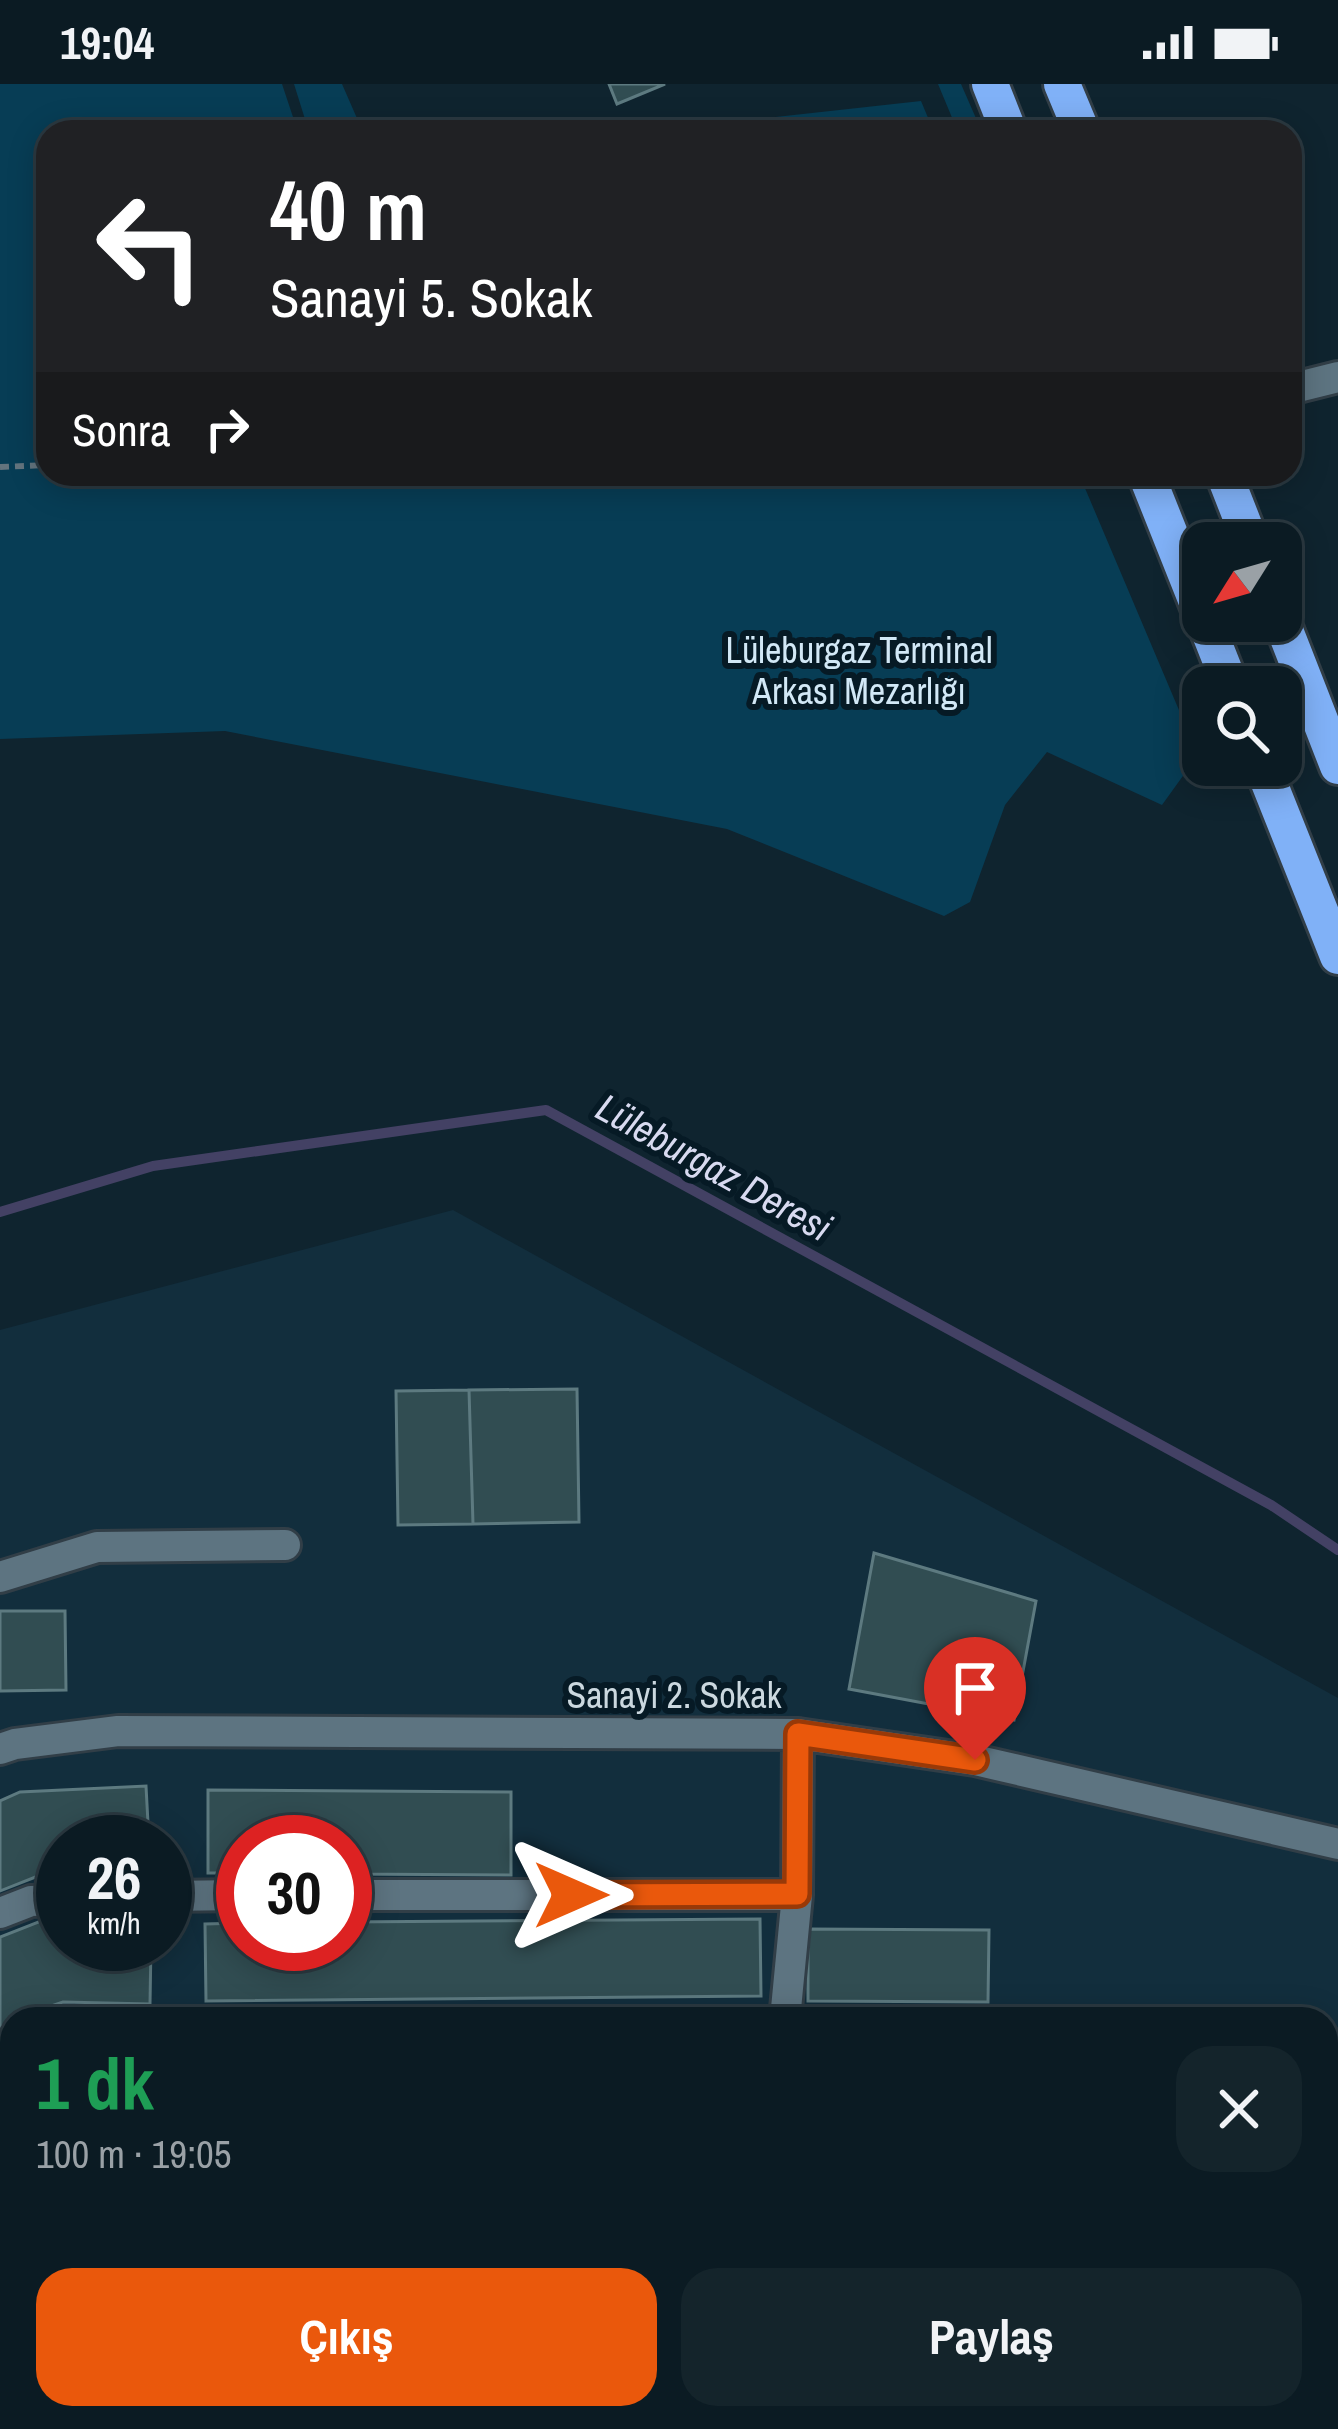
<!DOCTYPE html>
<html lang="tr">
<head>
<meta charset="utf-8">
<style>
	:root { --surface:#0b1b23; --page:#14242b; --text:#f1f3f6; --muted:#9aa1a6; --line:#2b3941; --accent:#ea580c }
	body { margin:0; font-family:"Archivo Narrow",sans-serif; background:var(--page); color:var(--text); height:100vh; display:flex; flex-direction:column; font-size:45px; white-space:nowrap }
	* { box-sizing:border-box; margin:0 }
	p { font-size:39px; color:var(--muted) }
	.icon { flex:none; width:66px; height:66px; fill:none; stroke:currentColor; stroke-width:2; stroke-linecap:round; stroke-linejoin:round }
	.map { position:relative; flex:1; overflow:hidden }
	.sheet { position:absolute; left:0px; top:1923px; width:1338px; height:423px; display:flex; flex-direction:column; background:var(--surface); border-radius:36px 36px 0 0; box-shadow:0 6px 30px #0003,0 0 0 3px var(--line) }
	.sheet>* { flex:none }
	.top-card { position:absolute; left:36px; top:36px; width:1266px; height:366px; border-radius:36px; box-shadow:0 6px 30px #0003,0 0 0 3px var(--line); background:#202124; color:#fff; overflow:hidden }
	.needle { width:78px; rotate:233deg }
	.tools { position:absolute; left:1182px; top:438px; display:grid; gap:24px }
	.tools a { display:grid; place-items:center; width:120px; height:120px; border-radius:24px; background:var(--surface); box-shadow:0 6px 30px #0003,0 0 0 3px var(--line); font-size:60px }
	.speed { position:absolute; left:36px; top:1731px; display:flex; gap:24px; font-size:60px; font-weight:700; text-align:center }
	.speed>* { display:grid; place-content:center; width:156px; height:156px; border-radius:50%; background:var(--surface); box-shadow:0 6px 30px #0003,0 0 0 3px var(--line); line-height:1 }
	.speed small { font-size:30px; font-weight:400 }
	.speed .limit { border:18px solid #d22; background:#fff; color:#111 }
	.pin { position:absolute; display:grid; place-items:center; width:102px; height:102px; color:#fff; margin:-123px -51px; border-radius:50% 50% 50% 0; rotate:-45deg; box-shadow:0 0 12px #0007 }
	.pin .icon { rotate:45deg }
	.me { position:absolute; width:132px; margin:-66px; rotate:90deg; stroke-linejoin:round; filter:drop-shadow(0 0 9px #0008) }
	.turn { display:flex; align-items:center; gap:42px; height:252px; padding:0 36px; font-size:54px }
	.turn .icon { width:156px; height:156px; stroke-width:2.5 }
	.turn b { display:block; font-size:84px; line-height:102px }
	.then { display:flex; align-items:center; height:114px; padding:0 36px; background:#0003; gap:24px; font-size:45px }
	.round { display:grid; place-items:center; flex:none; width:126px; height:126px; border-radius:36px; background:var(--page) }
	.headline { display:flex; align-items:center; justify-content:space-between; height:204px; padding:0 36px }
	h1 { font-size:72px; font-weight:700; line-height:90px; color:#1e9e55 }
	.action { display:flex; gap:24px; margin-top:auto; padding:24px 36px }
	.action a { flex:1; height:138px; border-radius:36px; background:var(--accent); color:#fff; font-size:48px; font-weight:700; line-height:138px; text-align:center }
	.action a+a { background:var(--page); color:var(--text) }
	.status { display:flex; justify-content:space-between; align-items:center; height:84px; padding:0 60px; background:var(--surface); direction:ltr }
	.status svg { height:33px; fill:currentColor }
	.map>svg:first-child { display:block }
	.built { fill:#122e3d; fill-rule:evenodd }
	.green { fill:#073d55 }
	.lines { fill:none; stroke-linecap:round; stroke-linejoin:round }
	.stream { stroke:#434164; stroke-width:10 }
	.building { fill:#314d52; stroke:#5d7a80; stroke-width:3 }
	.minor-casing { stroke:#313e47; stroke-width:36 }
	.highway-casing { stroke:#313e47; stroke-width:42 }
	.path { stroke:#63747e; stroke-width:6; stroke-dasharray:9 6; stroke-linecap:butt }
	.minor { stroke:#5d7481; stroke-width:30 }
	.highway { stroke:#80b1f7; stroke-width:36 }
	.route-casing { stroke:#983908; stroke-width:30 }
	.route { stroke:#ea580c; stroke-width:21 }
	.labels { text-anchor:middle; stroke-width:12; stroke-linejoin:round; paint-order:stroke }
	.park-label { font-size:36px; fill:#d2e8f6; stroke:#061a25 }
	.street-label { font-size:36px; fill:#cbd8df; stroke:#061a25 }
	.water-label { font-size:39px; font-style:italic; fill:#d8daf0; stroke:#061a25 }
</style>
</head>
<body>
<div class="status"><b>19:04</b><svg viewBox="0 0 49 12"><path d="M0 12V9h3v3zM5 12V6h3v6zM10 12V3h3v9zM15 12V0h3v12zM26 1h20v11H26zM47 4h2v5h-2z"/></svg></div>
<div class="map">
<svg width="1338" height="2345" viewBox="0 0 1338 2345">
	<rect width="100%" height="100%" fill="#0f242f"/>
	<!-- built -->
	<path class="built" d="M453,1126l885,488v731h-1338v-1099zM63,1758h102v102h-102zM243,1758h102v102h-102zM12,1935h1314v399h-1314z"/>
	<!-- green -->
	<path class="green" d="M0,0h282l16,48h-250v342h1031l119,281 -36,50 -115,-53 -42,53 -35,97 -26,14 -217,-87 -502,-98 -225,8z
		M294,0h48l21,48h-54z
		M938,0h23l21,48h-24z
		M921,17l13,31h-294z
		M12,2215v110l-12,4v-109z"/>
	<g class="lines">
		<!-- stream -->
		<path class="stream" d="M0,1128l153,-46 393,-56 725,395 67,45"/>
	</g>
	<!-- building -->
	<path class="building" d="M609,0h56l-48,20z
		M577,1305l2,133 -106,2 -4,-134z
		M469,1306l4,134 -75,1 -2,-134z
		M874,1469l162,48 -22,119 -165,-31z
		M0,1527h65l1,79 -66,1z
		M146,1702l3,56h-86v32l-25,2 -38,15v-90l20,-9z
		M208,1706l303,2v83l-166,-1v-32h-102v31h-35z
		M51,1833l12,4v23h88l-1,60 -87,-2 -51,17v4l-12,4v-90z
		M760,1835l1,77 -555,5 -1,-77 38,-1v21h102v-22z
		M808,1845l181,1 -1,72 -180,-1z
		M166,2334h142l-29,11h-108z
		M438,2334h144l4,11h-144z
		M668,2334h68l4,11h-68z"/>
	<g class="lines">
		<!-- minor casing -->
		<g class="minor-casing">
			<path id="minor" d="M1290,305l48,-12
				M0,1493l97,-30 188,-2
				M0,1665l15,-5 103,-13 680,3 177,26 363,84
				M345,1811h452
				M165,1812l78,-1
				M0,1829l31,-12 32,-1
				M785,1935l12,-124 1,-161
				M0,2011l12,-3
				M1326,2063l12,2
				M143,2334l4,11
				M643,2334l4,11
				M816,2334l3,11
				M1093,2334l3,11
				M1319,2334l3,11
				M358,2345l31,-11"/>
		</g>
		<!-- highway casing -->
		<g class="highway-casing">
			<path id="highway" d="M990,0l19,48
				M1062,0l20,48
				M1146,390l57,143
				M1224,390l27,69
				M1281,536l57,146
				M1205,537l26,66
				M1262,681l76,191"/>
		</g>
		<!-- path -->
		<path class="path" d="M0,383l48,-2"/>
		<!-- minor -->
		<use href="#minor" class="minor"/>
		<!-- highway -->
		<use href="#highway" class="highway"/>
	</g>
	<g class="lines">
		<!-- route casing -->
		<g class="route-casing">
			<path id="route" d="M571,1811l226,-1 1,-160 177,26"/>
		</g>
		<!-- route -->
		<use href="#route" class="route"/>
	</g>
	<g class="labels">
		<!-- park labels -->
		<g class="park-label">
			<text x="859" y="579">Lüleburgaz Terminal<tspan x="859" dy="41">Arkası Mezarlığı</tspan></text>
		</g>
		<!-- street labels -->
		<g class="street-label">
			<text x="674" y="1624">Sanayi 2. Sokak</text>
		</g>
		<!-- water labels -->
		<g class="water-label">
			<text transform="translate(714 1083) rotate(29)" y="14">Lüleburgaz Deresi</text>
		</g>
	</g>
</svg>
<div class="tools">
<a><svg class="needle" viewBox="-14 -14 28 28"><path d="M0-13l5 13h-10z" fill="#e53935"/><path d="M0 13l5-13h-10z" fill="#9aa1a6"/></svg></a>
<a><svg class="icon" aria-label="search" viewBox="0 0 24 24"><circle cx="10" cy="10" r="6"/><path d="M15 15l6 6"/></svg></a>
</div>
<div class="speed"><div>26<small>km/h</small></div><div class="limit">30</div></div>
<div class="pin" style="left:975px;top:1676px;background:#d93025"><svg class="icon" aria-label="arrive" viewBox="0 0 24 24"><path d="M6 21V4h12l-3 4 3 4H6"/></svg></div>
<svg class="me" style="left:571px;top:1811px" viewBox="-20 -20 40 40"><path d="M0-17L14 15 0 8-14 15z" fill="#ea580c" stroke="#fff" stroke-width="4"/></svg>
<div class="top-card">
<div class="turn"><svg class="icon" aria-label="left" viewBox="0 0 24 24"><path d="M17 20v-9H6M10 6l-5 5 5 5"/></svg><div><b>40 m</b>Sanayi 5. Sokak</div></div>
<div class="then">Sonra<svg class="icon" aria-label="right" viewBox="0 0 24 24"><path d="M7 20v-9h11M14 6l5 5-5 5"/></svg></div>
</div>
<section class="sheet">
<div class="headline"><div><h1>1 dk</h1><p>100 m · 19:05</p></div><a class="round"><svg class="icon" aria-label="close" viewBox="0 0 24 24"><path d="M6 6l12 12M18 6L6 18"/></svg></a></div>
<div class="action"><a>Çıkış</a><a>Paylaş</a></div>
</section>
</div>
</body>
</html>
